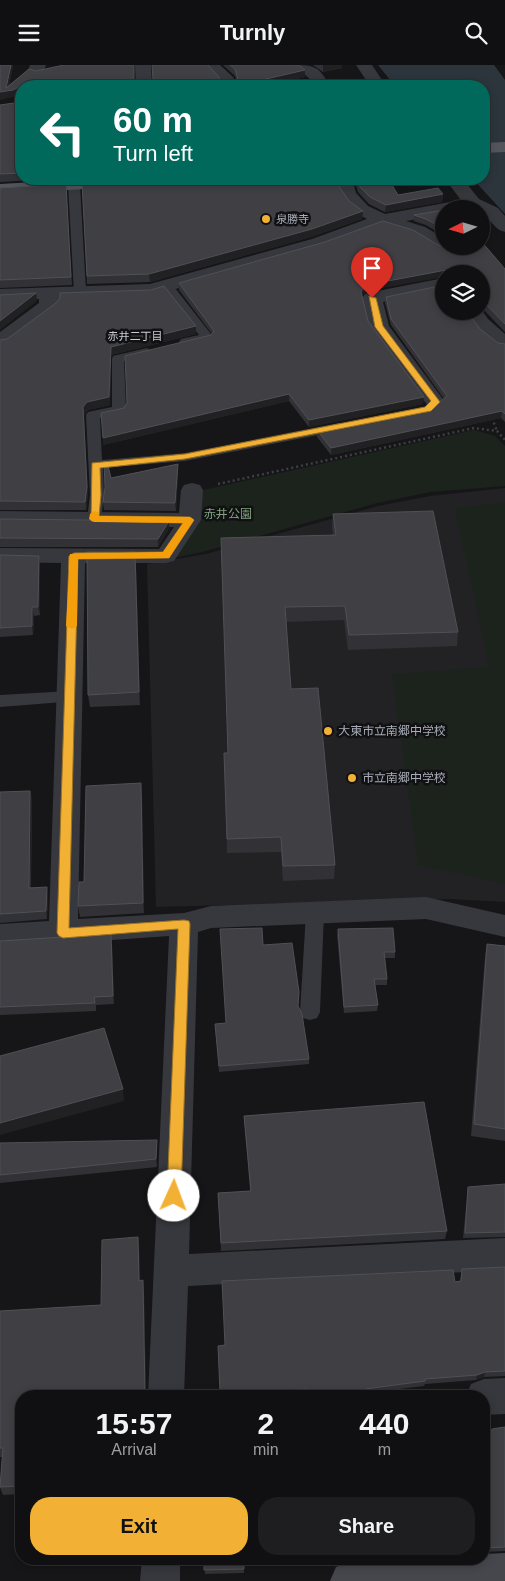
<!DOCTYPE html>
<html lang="en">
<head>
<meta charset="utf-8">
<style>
	:root { --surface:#101012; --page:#1e1e20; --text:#f1f3f6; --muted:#9c9d9f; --line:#303032; --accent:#f2b134 }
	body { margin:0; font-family:Helvetica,"Noto Sans JP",sans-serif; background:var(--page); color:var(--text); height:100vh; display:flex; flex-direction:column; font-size:19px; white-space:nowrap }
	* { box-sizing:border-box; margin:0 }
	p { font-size:16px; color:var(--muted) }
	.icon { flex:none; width:28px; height:28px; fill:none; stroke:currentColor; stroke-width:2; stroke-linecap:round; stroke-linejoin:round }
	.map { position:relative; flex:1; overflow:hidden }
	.details { position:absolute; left:15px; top:1325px; width:475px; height:175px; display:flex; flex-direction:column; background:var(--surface); border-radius:20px; box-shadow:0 2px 8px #0003,0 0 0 1px var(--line) }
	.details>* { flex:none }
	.guide { position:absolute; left:15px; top:15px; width:475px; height:105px; border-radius:20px; box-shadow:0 2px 8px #0003,0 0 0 1px var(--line); background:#00695c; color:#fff; overflow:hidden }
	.needle { width:32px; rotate:265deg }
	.fabs { position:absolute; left:435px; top:135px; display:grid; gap:10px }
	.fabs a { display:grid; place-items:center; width:55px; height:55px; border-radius:50%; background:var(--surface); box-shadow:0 2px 8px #0003,0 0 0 1px var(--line); font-size:25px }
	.pin { position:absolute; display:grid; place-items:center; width:42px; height:42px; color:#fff; margin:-51px -21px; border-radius:50% 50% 50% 0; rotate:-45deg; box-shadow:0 0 5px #0007 }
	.pin .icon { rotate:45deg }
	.me { position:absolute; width:55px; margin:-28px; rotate:2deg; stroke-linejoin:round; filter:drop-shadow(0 0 4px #0008) }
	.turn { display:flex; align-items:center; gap:18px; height:105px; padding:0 15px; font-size:22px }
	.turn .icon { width:65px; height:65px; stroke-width:2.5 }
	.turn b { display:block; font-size:35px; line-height:42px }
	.eta { display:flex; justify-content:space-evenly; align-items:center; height:85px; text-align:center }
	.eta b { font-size:30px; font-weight:700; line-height:35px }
	.primary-button { display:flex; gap:10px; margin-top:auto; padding:10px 15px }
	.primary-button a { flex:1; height:58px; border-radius:20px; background:var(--accent); color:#111; font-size:20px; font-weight:700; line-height:58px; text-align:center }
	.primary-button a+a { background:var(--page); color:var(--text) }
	header { display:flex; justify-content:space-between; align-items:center; height:65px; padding:0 15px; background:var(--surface); font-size:22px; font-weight:700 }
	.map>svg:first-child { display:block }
	.built { fill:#222225 }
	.green { fill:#1c231d }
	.water { fill:#2c353c }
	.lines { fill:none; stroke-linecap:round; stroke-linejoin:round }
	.path { stroke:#3d3f44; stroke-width:2.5; stroke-dasharray:2 3; stroke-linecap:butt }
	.lane { fill:#37383d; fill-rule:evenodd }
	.street { fill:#37383d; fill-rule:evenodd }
	.secondary { fill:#45474d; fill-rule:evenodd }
	.primary { fill:#53555c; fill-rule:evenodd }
	.wall { fill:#323236 }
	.shaded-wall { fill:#212124 }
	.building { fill:#3f3f44; stroke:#4f5156 }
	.route { fill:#f2b134; stroke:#9d7322 }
	.slow { fill:#f59e0b }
	.poi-dot { fill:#f2b134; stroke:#111113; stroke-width:2 }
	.labels { text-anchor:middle; stroke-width:5; stroke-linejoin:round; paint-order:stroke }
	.far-poi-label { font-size:11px; fill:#a8adb8; stroke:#111113; text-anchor:start }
	.far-neighbourhood-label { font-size:11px; fill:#c9ccd4; stroke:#111113 }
	.park-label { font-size:12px; fill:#7fa381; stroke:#111113 }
	.poi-label { font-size:12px; fill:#a8adb8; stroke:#111113; text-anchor:start }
</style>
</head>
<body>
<header><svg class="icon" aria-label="menu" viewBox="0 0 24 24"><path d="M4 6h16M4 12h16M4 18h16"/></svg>Turnly<svg class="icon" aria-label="search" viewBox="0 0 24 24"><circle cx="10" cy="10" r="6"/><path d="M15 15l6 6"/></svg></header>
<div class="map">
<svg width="505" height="1516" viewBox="0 0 505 1516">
	<rect width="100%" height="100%" fill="#161618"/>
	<!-- built -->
	<path class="built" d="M505,423v414l-55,-3 -294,8 -9,-343 59,-10 172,-48 52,-10z"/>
	<!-- green -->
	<path class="green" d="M474,365l21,6 10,10v40l-75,6 -53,11 -175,49 -29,6 26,-67z
		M505,437v382l-87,-19 -26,-191 97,-7 -34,-159z"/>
	<!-- water -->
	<path class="water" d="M378,0h116l11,15v134l-32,-35h11v-93h-89z"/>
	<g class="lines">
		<!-- path -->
		<path class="path" d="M492,353l5,13
			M218,419l256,-56 23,3 8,9"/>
		<!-- lane -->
		<path class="lane" d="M74,117l6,3 6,107 -6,4 -6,-4 -6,-107z
			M167,217l4,1 40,51 2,3 -2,3 -26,6 -4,-1 -2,-3 2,-3 18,-4 -38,-49z
			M147,283l6,4 -1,3 -28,6 2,49 -2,3 -24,5 2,42 83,-7 154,-30 7,4 -7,4 -154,30 -82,7 1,27 -3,24 -2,3h-10l-2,-3 3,-24 -4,-80 2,-3 24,-5v-48l1,-3z
			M70,626l6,2 2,4 -2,4 -76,6v-12z
			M315,841l7,2 2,5 -4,99 -3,6 -7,2 -7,-2 -3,-6 6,-99 2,-5z"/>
		<!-- street -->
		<path class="street" d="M30,0h16l-8,21h-16z
			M135,0h16l1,21h-16z
			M203,0h17l13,12 4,9h-16l-1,-4z
			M294,0c22,0 25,2 36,21h-16l-3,-6z
			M356,0h16l14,21h-16z
			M336,114h16l4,14 12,13 17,8 76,-14 -16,-21h18l16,20 19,9 7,8v16c-11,-2 -14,-14 -24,-18v-5h-37v5l-38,7 19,6 19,11v8h9l-3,4 -6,2 -6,-2 -25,-15 -30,-9 -59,21 -173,49 -92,3v6l-3,4 -49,36 -7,2v-15l39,-29v-4l-39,2v-12l150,-5 162,-45 55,-20c-17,-8 -28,-21 -31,-40z
			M444,213v12l-61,12 6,24 56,76 -3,4 -7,2 -7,-2 -59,-79 -7,-29 3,-4 7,-2z
			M481,244l7,10 17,15v16c-18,-4 -32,-24 -42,-39h18z
			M192,418l8,2 3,5 -2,30 -27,41 -8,2h-81l-7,356 106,-6 27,-7 215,-9 79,18v22l-79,-18 -215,9 -13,4 -9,322 316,-16v32l-317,16 -4,110h-36l21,-460 -169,12v-24l49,-3 12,-358 -61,-1v-14l159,1 15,-22 -174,-2v-14l179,2 2,-23 3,-5z
			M505,1313v36l-21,1v-19h-18l5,-12 13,-5z
			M142,1494h38v22h-40z"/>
		<!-- secondary -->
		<path class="secondary" d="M505,1488v28h-175l6,-14c35,-14 108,-8 148,-8v-5z"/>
		<!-- primary -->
		<path class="primary" d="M505,77v10l-21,1v-10z
			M86,114h93l-3,4 -6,1 -170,10v-10z"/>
	</g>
	<!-- wall -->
	<path class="wall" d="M0,0h13l-4,21 27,-15 98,9h102l-1,-4 -12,-11h76l6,5v7l-39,9h-245v7l-8,4z
		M313,0h29v3l-19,4z
		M21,37v77h37l-58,3v-77z
		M354,114h25l2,2 17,14 45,-1 -1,8 -57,10 -16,-8 -11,-12z
		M82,118l256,2 11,16 14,10 -1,8 -51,18 -161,45 -63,2z
		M66,119l6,101 -72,3v-100z
		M444,145v26l-18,-11 -12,-4v-6z
		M438,180l67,24v63l-24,-25v-33h-37l-73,16 -7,3 -2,3 6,25 55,83 -114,23 -20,-26 -186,44 21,-37 88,-74 -33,-44v-7z
		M386,232l94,32 18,14 7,1v78l-4,-4 -170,37 -14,-18v-7l117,-23 10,-8 -53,-74 -6,-22z
		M196,261v8l-85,21 -1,50 -22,5 -4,5 4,80 -2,15h-86v-170z
		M178,399v8l-2,39 -72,-1 -1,-8 8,-24z
		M333,449l125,118 -1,14 -109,4 -4,-30 -58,2 5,67 44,176 -1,14 -51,2 -2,-29 -54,1 -3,-100h4l-7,-215 112,-3 -1,-7z
		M0,454l169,10 -11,18h-158z
		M0,490l40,10v50l-6,1 -1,19 -33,2z
		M136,500l4,140 -50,2 -2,-12z
		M30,726l2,8 -1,89 17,7 -1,24 -47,4v-131z
		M142,729l2,119 -64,4 -2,-11 6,-24z
		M338,864l57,23v6h-10l2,21v6h-12l3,20 -1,6 -33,2 -7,-78z
		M0,876l112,1 2,62 -18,1v6l-96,4z
		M487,879l18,2v195l-34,-5 14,-180z
		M263,880l35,61 11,53v5l-90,8 -4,-48 11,-1z
		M244,1051l203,115 -2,8 -224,12 -3,-58 32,-2z
		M0,1078l157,5v19l-157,16z
		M505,1119v53l-42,1 5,-51z
		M139,1181l1,35 4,9 2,106h-125v98l-18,1 -3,-8 2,-30h-2v-146l101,-6z
		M505,1202v109l-21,1 -8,3 -51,4 -1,2 -58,7v3h-59v-2l-86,2 -3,-50 7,-1 230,-63 5,-1 2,-12z
		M505,1362v124l-21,1 7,-122 1,-1z
		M204,1494h168l-29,4 -99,2v8l-39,1z"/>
	<!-- shaded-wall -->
	<path class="shaded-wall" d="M11,0h2l-5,26 13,-5v7l-8,4 -13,3v-8l6,-4z
		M323,0h19v3l-19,4z
		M305,5v7l-39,9h-30z
		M443,129l-1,8 -57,10 1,-7z
		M363,146l-1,8 -51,18 -161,45 -1,-8z
		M446,205l-1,4h-1v3l-73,13 -7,3 -4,5 1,-6 3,-6 8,-2z
		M36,228l1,8 -37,29v-9z
		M196,261v8l-85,21 -1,50 -22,5 -4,5 4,80 -2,15 -3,-103 28,-60z
		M289,329v7l-186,44v-7z
		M424,332l-1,7 -114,23v-7z
		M502,346l-1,7 -170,37v-7z
		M178,399v8l-2,39 -1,-8z
		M169,456v8l-11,18v-8z
		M135,487l1,13 4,140 -1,-13z
		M39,491l1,9v50l-2,-8z
		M32,542l2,9 -1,19 -1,-9z
		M141,718l1,11 2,119 -1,-10z
		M30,726l2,8 -2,97 -1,-8z
		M47,822l1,8 -1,24 -1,-8z
		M111,869l1,8 2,62 -1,-8z
		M123,1024l1,12 -124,34v-12z
		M157,1075v27l-1,-8z
		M138,1172l1,9 2,44 -2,-9z
		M143,1215l1,10 2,106h-1z
		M485,1307l-1,5 -8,3 1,-5z"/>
	<!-- building -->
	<path class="building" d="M0,0h11l-5,23 23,-19 7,2 28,-6h70v15h19l-1,-15h56l10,11 2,4h18l-3,-11 -5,-4h69l6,5 -69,16h-215v10v-10l-8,4 -13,2z
		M21,37v71l-21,1v-69z
		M162,114h174l2,6 11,16 14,10 -51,18 -163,45 -62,2 -5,-93z
		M356,114h23l2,2 8,-1 9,15 40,-7 5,6 -57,11 -16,-8 -12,-12z
		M66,119l5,93 -71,3v-92z
		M446,139h4l4,5h-9z
		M444,145v19l-18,-10 -12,-4z
		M383,156l30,9 25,15 7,2 3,-1h33v-5l24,28v55l-23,-24 -1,1v-27h-35v-4l-74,14 -8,2 -3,6 7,29 56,76 -115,23 -20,-26 -186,44 -2,-25 23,-5 3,-5 -2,-47 86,-21 3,-4 -35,-48 146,-41z
		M444,220v26h23l13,18 18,14 7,1v70l-3,-3 -171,37 -14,-18 117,-23 13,-11 -56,-77 -5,-22z
		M164,221l32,40 -85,21 -2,50 -22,5 -4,5 4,80 -2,15 -85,-1v-161l7,-1 49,-36 4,-5v-5l91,-3z
		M36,228l-36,28v-26z
		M104,397h3l4,16 67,-14 -3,39 -72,-1 2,-15z
		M433,446l25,121 -109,3 -4,-29 -60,1 6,82 27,-1 17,177 -52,1 -2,-29 -54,2 -3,-86h4l-7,-215 115,-3 -3,-21z
		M0,454l169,2 -11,18 -158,-1z
		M87,487h48l4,140 -51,3z
		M0,490l39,1 -1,51h-6v19l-32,2z
		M141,718l2,120 -65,3 1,-24h5l2,-96z
		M30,726l-1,97 18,-1 -1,24 -46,3v-122z
		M262,863l1,17 29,-2 7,49 -1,14 4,8 7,45 -90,7 -4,-42 11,-1 -6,-94z
		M393,863l2,24h-11l3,27h-13l4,26 -34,2 -6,-78z
		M111,869l2,62 -19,1 1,6 -95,4v-66z
		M487,879l18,2v183l-31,-5z
		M104,963l19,61 -123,34v-67z
		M424,1037l23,129 -226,12 -3,-50 33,-2 -7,-75z
		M157,1075l-1,19 -156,16v-32z
		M505,1119v48l-40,1 3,-46z
		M138,1172l1,44 4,-1 2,116h-124v90l-21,1 3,-39h-3v-137l101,-6 1,-65z
		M505,1202v104l-20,1 -8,3 -52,4v2l-60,8 1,7h-58v-7l-88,3 -2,-46 7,-1 -3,-64 231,-11 2,12 6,-1 1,-12z
		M505,1362v120l-20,1 -1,4v-121l8,-1v-1z
		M204,1494h141l-101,2v8l-40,1z"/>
	<!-- route -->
	<path class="route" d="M369,231l7,2 7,28 57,76 -9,9 -246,48 -85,9 1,27 -2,21 91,1 4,3 -25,38 -91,1 -9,369 115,-8 5,1 1,3 -9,272 -2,4 -5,2 -5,-2 -2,-4 11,-267 -115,9 -4,-2 -2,-3 12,-377 5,-3 89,-1 20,-29 -92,-2 1,-58 93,-9 240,-47 6,-6 -56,-74z"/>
	<!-- slow -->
	<path class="slow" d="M94,446l4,1 1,4 91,1 4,3 -25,38 -91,1 -1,67 -5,3 -6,-3 4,-72 93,-2 20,-29 -89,-1 -5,-3 1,-5z"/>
	<!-- markers -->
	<g class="poi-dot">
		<circle cx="266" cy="154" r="5"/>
		<circle cx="328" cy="666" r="5"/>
		<circle cx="352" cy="713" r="5"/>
	</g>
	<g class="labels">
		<!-- far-poi labels -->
		<g class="far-poi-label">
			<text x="276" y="158">泉勝寺</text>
		</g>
		<!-- far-neighbourhood labels -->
		<g class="far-neighbourhood-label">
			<text x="135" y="275">赤井二丁目</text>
		</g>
		<!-- park labels -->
		<g class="park-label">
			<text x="228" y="453">赤井公園</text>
		</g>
		<!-- poi labels -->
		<g class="poi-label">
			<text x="338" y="670">大東市立南郷中学校</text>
			<text x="362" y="717">市立南郷中学校</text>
		</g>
	</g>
</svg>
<div class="fabs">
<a><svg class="needle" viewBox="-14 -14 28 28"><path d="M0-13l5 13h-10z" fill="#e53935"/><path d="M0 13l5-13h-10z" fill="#9c9d9f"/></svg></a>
<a><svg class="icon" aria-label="layers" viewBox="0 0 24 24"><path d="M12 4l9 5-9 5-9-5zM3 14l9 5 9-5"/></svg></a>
</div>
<div class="pin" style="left:372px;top:233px;background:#d93025"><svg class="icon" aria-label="arrive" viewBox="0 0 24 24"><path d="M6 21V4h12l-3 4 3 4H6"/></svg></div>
<svg class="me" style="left:174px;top:1131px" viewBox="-20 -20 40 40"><circle r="19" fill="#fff"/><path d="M0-13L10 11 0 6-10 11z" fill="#f2b134"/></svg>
<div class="guide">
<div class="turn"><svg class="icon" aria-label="left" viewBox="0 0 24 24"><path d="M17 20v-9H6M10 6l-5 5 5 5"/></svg><div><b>60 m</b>Turn left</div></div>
</div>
<section class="details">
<div class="eta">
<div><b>15:57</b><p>Arrival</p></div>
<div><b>2</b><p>min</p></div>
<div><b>440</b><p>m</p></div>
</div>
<div class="primary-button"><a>Exit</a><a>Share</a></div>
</section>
</div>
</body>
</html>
